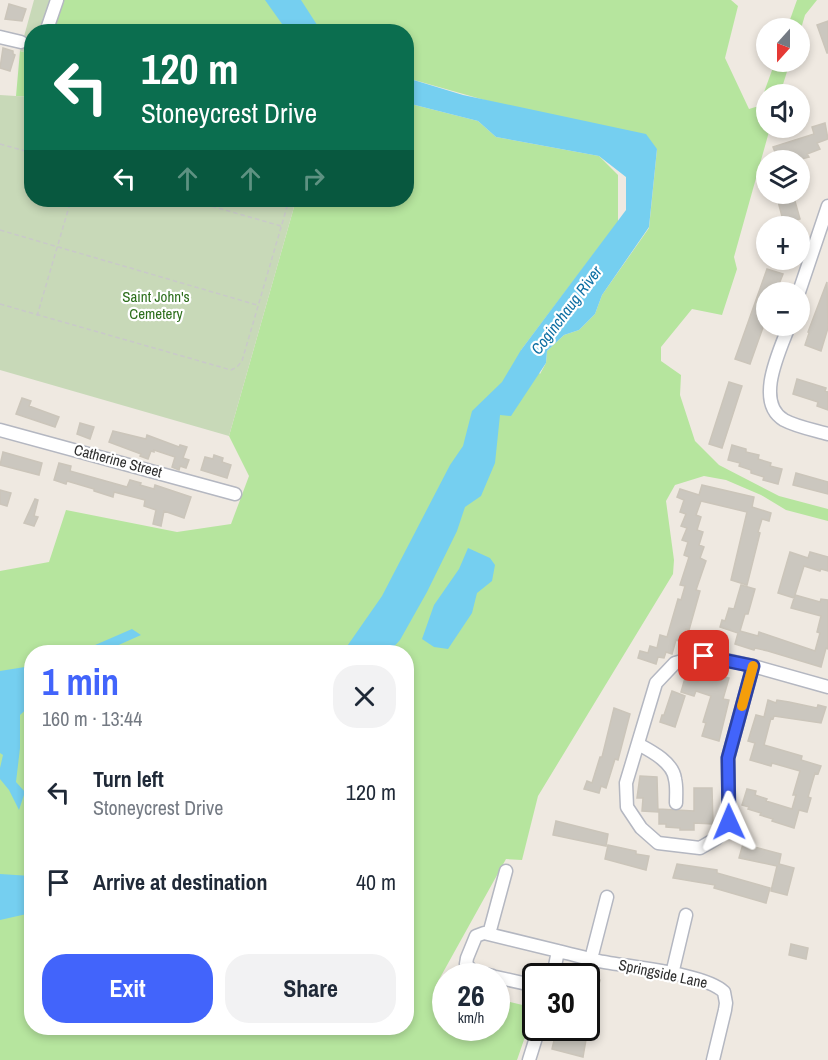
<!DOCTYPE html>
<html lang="en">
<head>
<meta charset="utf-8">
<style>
	:root { --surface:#fff; --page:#f2f2f3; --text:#1f2937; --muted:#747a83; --accent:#4264fb }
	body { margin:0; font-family:"Archivo Narrow",sans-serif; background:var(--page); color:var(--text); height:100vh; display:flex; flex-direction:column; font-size:22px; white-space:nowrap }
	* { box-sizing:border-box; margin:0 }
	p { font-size:20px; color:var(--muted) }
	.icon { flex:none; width:33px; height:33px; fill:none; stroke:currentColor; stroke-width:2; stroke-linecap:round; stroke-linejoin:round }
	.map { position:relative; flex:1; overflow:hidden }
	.panel { position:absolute; left:24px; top:645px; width:390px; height:390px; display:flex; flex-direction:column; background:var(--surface); border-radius:24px; box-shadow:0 3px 9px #0003 }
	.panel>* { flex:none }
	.hud { position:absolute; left:24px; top:24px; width:390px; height:183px; border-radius:24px; box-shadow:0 3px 9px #0003; background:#0b6e4f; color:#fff; overflow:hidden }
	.needle { width:39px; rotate:201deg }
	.controls { position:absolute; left:756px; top:18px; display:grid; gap:12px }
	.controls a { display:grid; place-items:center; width:54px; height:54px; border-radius:50%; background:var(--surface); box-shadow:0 3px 9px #0003; font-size:30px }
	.speed { position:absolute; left:432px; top:963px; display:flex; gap:12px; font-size:30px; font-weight:700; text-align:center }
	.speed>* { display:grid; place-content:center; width:78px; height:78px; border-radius:50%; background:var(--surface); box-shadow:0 3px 9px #0003; line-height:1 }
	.speed small { font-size:15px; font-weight:400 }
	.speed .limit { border:3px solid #111; border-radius:9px; background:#fff; color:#111 }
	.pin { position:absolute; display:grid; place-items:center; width:51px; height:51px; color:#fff; margin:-26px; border-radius:12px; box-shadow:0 3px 9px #0006 }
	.me { position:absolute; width:66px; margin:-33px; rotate:359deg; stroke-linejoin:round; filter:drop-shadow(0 0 4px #0008) }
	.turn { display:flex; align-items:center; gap:21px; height:126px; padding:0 18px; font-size:27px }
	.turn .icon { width:78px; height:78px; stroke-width:2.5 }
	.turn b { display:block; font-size:42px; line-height:51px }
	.lanes { display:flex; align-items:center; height:57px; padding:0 18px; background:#0003; justify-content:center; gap:30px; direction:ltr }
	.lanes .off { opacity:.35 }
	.round { display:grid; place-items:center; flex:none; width:63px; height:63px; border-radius:24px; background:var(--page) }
	.overview { display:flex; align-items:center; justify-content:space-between; height:102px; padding:0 18px }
	h1 { font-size:36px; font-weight:800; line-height:45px; color:var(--accent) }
	.primary-button { display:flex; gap:12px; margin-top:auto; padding:12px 18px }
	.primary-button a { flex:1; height:69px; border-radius:24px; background:var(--accent); color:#fff; font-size:24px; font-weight:800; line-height:69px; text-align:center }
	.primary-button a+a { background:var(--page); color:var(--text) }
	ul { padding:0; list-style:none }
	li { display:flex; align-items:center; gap:18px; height:90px; padding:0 18px }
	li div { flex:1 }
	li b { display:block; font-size:22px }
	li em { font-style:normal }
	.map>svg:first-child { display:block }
	.green { fill:#b6e59e; fill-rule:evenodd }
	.cemetery { fill:#c8d9b8 }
	.water { fill:#75cff0 }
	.building { fill:#cbc7bf; stroke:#cbc5ba; stroke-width:1.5 }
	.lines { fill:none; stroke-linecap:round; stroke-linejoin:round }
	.minor-casing { stroke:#b4b7c1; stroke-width:15 }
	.path { stroke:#c9c9c9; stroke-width:1.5; stroke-dasharray:4.5 3; stroke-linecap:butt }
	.minor { stroke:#fff; stroke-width:12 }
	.route-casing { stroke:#2b41a3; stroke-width:15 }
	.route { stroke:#4264fb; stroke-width:10 }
	.slow { stroke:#f59e0b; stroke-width:10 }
	.labels { text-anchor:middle; stroke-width:4.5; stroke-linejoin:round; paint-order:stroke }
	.park-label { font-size:15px; fill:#2c6e1b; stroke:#fff }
	.street-label { font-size:15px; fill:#2e2e2e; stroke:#fff }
	.water-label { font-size:16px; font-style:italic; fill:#0d6fa3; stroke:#fff }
</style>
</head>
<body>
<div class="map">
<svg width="828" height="1060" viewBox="0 0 828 1060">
	<rect width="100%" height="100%" fill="#efe9e1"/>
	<!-- green -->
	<path class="green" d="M61,0h670l7,6 -13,52 24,51 10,-3 16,-44h15l-10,32h-14v34h4l-36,129 3,12 -15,46 -30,-6 -31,38v14l20,14 -1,20 15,46 24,24 60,31 49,13v12l-42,-11 -25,-15 -35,-15 -22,-4 -29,9 -9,16 8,59 -1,14 -135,222 -16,64 -16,-1 -70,126 9,3 1,40h50l1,-29 38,9 -18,52h-517v-489l49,-9 17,-52 111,22 54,-8 18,-48 -20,-40 67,-236h110l1,-97 71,18 18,16 103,19 19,19v47l-97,128 19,24 6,-11 1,-12 17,-16 15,-5 16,-16 7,-19 47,-67 8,-79 -250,-71 -1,-46 -354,-1zM32,652h374v376h-374z
		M797,0h20l-12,15 -5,17v-4h-13z
		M20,51l11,3v43l-15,-1z"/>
	<!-- cemetery -->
	<path class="cemetery" d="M34,0h27l-9,31 -20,1 -1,22 -11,-3z
		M0,95l31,2 1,103h264l-67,236 -229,-66z"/>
	<!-- water -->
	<path class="water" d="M265,0h36l20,31h-34z
		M407,78l56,17 183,39 11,15 -8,78 -47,68 -7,19 -16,16 -15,5 -17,16 -1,12 -35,53 -11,-1 -5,48 -14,33 -16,11 -8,24 -30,61 -27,48 -11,12h-46l39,-56 68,-131 13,-19 9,-35 30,-29 19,-32 105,-140v-33l-27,-21 -103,-19 -18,-16 -71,-18z
		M468,548l22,10 5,7 -3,16 -15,12 -5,20 -24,36 -14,-2 -12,-8 12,-34 25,-36z
		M132,629l9,6 -38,17h-24z
		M31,666v39l-11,10v33l-4,34 9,10 -6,18 -10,-20 -9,-11v-11l3,-13 -3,-2v-82z
		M0,874l31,2v37l-31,7z"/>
	<!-- building -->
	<path class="building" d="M9,4l17,5 -4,12 -17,-2z
		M828,21v32h-1l-10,-28z
		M3,48l10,3v3l2,1 -5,16 -10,-3z
		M825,123l3,16 -11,4 3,6 -13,5 2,3 -11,3h-20l-5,-13 41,-13 -2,-7z
		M776,194h17l7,25 -4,1 1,6h-30v-2l16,-4z
		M767,269l16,5 -7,18h-10v27l-16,45 -15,-5z
		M827,282l1,46 -7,23 -16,-6 4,-12 -1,-1z
		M797,379l29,9 -1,3 3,1v18l-11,-4 1,-4 -25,-8z
		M729,382l13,4 -20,62 -13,-4z
		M22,398l9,3 -2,5 30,11 -4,10 -39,-13z
		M80,423l14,4 -4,12 -13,-5z
		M113,431l33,8 1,-4 32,12 1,-2 7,2 -4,11 6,2 -3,8 -6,-2 -1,4 -7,-3 3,-10 -21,-7v2l-3,-1 -3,8 -8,-3 1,-2 -32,-12z
		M732,445l14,4v3l13,3 -1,4 13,4 -1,3 12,3 -4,15 -15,-4 1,-3 -13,-4v-3l-12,-4 1,-3 -12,-3z
		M3,452l39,11 -3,12 -39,-10z
		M214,455l9,3 -1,4 9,3 -4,13 -26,-8 4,-13 8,2z
		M59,463l12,3 -1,5 57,16 3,-7 11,3 -1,2 14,4 1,-4 36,12 -7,21 -20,-7 -3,15 -8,-2 3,-14 -12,-4 1,-6 -31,-8 -1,5 -19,-6v-2l-27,-8 -1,3 -12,-4z
		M796,473l32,9v12l-35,-9z
		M702,485l52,12 -2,10 19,6 -2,8 -7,-2 -4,13 2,1 -13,52 -16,-5 16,-68 -46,-11 -5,14 5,2 -4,13 6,2 -4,13 5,2 -4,11 6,3 -10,29 4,1 -11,39 -3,-1 -4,13 -6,-2 -4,14 -6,-2 -2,6 -6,-1 -2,7 -18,-6 2,-7 8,2 2,-7 7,2 3,-13 7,2 11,-38 3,1 4,-14 -5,-1 9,-28 -5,-2 4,-13 -6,-2 5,-12 -6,-2 5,-12 -6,-2 4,-12 -7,-3 3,-8 19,6z
		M0,490l11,3 -4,13 -7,-2z
		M35,499l3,1 -4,16 4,1 -4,9 -10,-3z
		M790,552l18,6 2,-6 18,5v14l-7,-2 -1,2 -16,-5 -10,32 -16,-5z
		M741,585l14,4 -7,25h-3l-5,17 18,5 1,-4 56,19 5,-18 -3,-1 4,-16 -30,-8 4,-13 25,7 1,-3 7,1v49l-2,-1 -5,19 -53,-16 -13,-3 -1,2 -19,-6 3,-11 -18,-6 2,-7 3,1 4,-13 5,1z
		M707,675l11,4 1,-3 10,2 -6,21 6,1 -10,41 -17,-5 4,-13 -3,-1 8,-26 -15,-5 -2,5 -13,-4 4,-14 13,4 1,-5 6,2z
		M672,691l13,5 -10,31 -15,-5 2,-7h2z
		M768,700l8,3 1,-3 12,2 28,6 1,-3 8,2 -5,16 -47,-7 -1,3 -2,-1 -7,27 38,11 -1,4 20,6 -3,8 -3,-1 -7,24 3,1 -4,14 -8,-2 -5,18 -22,-7 1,-2 -13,-4 1,-2 -13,-4 1,-2 -7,-2 5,-16 9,2 -1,4 12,4 -1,2 26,8 4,-14h-3l7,-24 -28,-8 -1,3 -21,-6 5,-17 -7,-2 8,-26 8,2z
		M614,708l16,6 -12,46 -3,-1 -9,29 -5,-2 -2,7 -15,-4 3,-8 5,2 8,-26h2z
		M640,776l17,1 1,35 -16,-1 1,-13h-6z
		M694,788h18l1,36 -19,-1v7h-14v-2l-14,-1v-3h-7v-15l35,2z
		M556,821l52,13 -2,12 -53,-11z
		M743,844l38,10 -2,10 15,4 -7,27 -16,-4 6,-25 -38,-8z
		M608,845l28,6v3l13,2 -3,14 -41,-11z
		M677,864l40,6v3l53,15 -4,15 -52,-15 1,-3 -42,-7z
		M791,944l17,4 -2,11 -17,-4z
		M586,977l14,3 -10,39h-4z
		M557,1028h31l-5,29 -31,-8z"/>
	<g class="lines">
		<!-- minor casing -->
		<g class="minor-casing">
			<path id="minor" d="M46,32l11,-32
				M0,37l21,5
				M799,292l29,-86
				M789,326c-9,24 -35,76 -5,94 13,7 30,10 44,14
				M0,430l235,64
				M704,655l49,11 -25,92 1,64 -12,16 -17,10 -42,-5 -17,-15 -14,-21 -1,-24 30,-100 19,-20z
				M753,666l75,21
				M638,744c13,7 35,18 37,35 2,8 1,16 1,24
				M489,934l17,-63
				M591,959l16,-62
				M672,974l14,-59
				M493,976l-21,-5 -6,-7 1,-6 9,-22 8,-3 74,18
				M553,976l5,-25c13,3 27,7 41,10 28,6 106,12 125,31l2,11 -1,7 -12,50
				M496,977l40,9
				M529,1060l10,-32"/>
		</g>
		<!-- path -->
		<path class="path" d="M0,144l32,9
			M190,200l91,26
			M0,230l257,75
			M0,304l231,66 6,-3 5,-6 47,-161
			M37,316l34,-116"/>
		<!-- minor -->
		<use href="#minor" class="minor"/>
	</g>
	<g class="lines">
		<!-- route casing -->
		<g class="route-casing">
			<path id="route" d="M704,656l49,10 -25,92 1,64"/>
		</g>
		<!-- route -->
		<use href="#route" class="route"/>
		<!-- slow -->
		<path class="slow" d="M742,706l11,-40"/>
	</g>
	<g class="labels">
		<!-- park labels -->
		<g class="park-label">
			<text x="156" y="302">Saint John's<tspan x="156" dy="17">Cemetery</tspan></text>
		</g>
		<!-- street labels -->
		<g class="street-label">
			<text transform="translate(118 461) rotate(15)" y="5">Catherine Street</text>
			<text transform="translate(663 974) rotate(12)" y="5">Springside Lane</text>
		</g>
		<!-- water labels -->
		<g class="water-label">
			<text transform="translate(566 310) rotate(-53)" y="6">Coginchaug River</text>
		</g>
	</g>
</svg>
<div class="controls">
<a><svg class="needle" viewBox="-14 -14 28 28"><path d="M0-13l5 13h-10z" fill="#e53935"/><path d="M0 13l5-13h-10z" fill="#747a83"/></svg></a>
<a><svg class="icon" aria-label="sound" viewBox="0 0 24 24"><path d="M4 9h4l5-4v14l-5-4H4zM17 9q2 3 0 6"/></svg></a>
<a><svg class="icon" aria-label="layers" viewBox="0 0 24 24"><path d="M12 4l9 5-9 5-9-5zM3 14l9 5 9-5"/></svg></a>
<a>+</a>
<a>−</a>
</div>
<div class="speed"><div>26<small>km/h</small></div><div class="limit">30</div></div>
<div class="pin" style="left:704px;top:656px;background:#d93025"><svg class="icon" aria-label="arrive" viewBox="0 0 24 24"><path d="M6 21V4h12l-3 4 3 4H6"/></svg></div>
<svg class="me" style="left:729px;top:822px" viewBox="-20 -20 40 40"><path d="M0-17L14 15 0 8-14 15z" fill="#4264fb" stroke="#fff" stroke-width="4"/></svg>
<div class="hud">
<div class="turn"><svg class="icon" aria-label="left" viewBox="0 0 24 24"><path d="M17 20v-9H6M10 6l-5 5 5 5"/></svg><div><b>120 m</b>Stoneycrest Drive</div></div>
<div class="lanes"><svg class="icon" aria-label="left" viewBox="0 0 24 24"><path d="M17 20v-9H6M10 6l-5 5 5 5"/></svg><svg class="icon off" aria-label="ahead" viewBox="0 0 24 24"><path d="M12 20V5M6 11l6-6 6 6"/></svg><svg class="icon off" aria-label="ahead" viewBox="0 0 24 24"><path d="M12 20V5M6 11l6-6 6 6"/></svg><svg class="icon off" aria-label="right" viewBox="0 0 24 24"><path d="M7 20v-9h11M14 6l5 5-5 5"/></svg></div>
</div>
<section class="panel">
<div class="overview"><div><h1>1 min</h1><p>160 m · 13:44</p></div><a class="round"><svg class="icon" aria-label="close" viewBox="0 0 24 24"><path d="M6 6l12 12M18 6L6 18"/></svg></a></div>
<ul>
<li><svg class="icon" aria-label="left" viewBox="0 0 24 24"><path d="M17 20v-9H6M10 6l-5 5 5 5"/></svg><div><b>Turn left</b><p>Stoneycrest Drive</p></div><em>120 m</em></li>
<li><svg class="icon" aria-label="arrive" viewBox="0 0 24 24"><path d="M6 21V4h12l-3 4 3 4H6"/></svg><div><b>Arrive at destination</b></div><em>40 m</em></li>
</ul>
<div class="primary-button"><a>Exit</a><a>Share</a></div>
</section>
</div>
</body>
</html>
